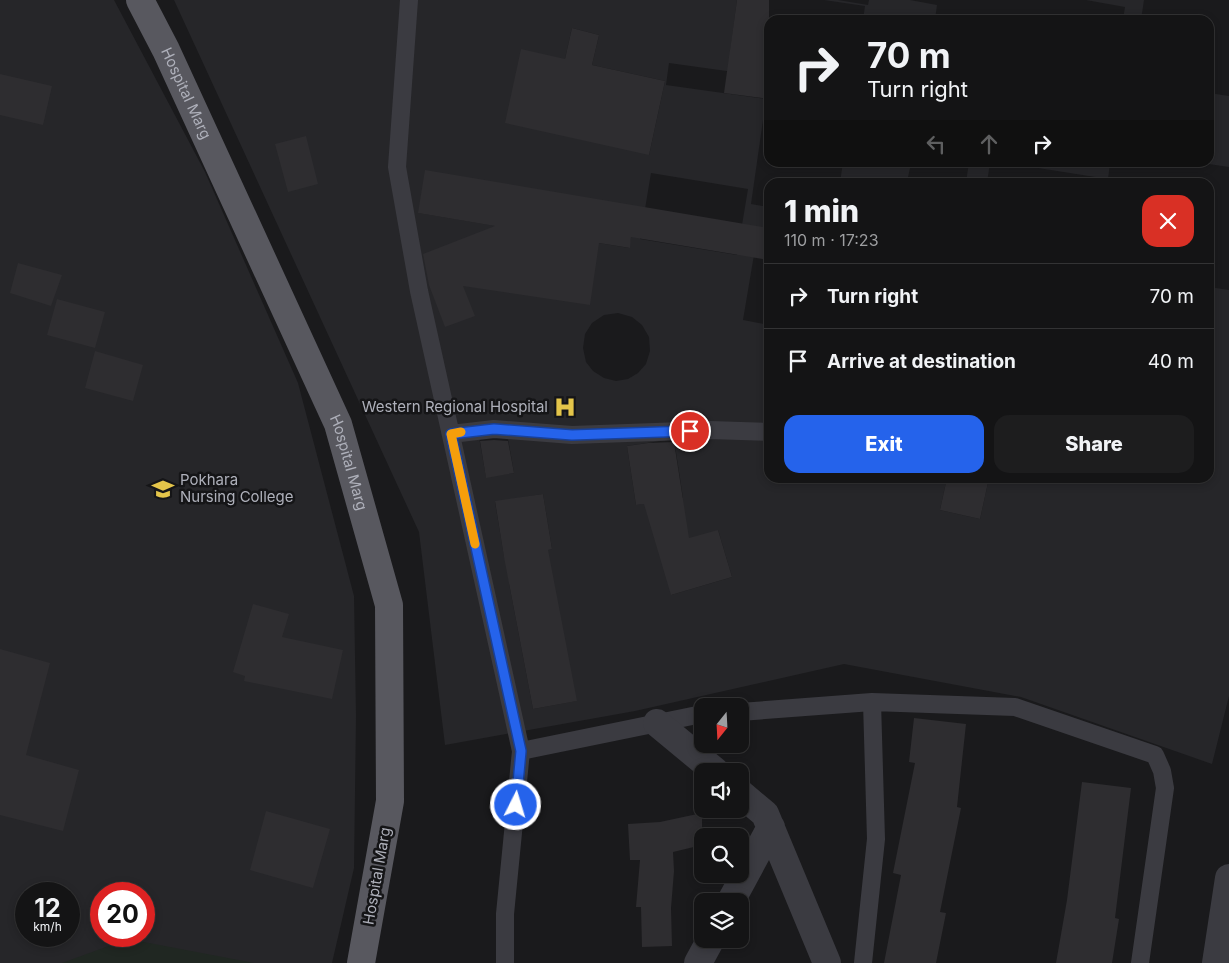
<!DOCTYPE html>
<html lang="en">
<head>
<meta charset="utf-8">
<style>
	:root { --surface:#141415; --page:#1d1d1e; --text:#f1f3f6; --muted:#9d9ea0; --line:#333334; --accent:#2563eb }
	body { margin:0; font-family:Inter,sans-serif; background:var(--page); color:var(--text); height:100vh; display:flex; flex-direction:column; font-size:19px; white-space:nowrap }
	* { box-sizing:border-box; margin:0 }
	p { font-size:16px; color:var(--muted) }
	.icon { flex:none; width:28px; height:28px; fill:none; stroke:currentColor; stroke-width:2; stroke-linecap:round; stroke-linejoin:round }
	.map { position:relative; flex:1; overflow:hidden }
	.drawer { position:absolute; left:764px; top:178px; width:450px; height:305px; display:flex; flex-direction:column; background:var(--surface); border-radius:15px; box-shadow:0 2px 8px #0003,0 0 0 1px var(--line) }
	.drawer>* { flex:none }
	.top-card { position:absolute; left:764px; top:15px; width:450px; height:152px; border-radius:15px; box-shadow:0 2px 8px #0003,0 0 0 1px var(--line); background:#141415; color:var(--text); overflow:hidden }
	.needle { width:32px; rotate:198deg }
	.tools { position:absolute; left:694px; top:698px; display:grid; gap:10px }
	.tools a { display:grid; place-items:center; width:55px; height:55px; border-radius:10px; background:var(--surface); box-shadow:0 2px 8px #0003,0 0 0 1px var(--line); font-size:25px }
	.speed { position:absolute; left:15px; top:882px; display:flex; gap:10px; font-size:25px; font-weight:700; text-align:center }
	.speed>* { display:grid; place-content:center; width:65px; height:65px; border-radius:50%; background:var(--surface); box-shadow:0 2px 8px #0003,0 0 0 1px var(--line); line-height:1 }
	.speed small { font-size:12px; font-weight:400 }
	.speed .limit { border:8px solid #d22; background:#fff; color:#111 }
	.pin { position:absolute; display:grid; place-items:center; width:42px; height:42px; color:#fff; margin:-21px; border:2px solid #fff; border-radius:50%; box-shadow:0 1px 5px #0007 }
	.me { position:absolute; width:55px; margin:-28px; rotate:5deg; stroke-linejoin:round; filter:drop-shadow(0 0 4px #0008) }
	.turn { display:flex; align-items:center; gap:18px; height:105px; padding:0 20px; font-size:22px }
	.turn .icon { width:65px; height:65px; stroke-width:2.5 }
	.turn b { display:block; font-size:35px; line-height:42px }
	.lanes { display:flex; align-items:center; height:48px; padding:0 20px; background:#0003; justify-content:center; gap:25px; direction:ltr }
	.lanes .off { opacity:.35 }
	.round { display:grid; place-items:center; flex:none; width:52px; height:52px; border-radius:15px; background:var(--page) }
	.headline { display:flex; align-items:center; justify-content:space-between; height:85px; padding:0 20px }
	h1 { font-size:30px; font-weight:800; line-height:38px }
	.cta { display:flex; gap:10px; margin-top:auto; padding:10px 20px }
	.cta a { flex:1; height:58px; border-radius:15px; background:var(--accent); color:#fff; font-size:20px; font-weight:800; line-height:58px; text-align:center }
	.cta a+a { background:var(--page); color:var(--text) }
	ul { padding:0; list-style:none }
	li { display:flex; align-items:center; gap:15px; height:65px; padding:0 20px; border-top:1px solid var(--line) }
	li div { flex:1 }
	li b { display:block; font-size:19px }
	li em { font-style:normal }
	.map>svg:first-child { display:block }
	.built { fill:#262629; fill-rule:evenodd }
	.green { fill:#202722 }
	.building { fill:#2e2d30 }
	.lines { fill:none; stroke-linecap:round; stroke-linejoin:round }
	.service { stroke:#3b3b41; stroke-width:18 }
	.minor { stroke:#3b3b41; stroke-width:28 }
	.primary { stroke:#58585f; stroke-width:28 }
	.route-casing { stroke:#184099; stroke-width:12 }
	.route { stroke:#2563eb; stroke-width:9 }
	.slow { stroke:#f59e0b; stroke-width:9 }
	.labels { text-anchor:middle; stroke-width:5; stroke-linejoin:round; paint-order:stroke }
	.street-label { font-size:15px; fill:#aeb0ba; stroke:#151517 }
	.poi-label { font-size:15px; fill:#aeb0ba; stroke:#151517; text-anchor:end }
</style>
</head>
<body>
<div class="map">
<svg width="1229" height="963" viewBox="0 0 1229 963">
	<rect width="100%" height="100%" fill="#1a1a1c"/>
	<!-- built -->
	<path class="built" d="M0,0h114l91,172 93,211 56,213 2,120 -2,152 -22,95h-332zM26,894h43v42h-43zM101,894h43v42h-43z
		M174,0h563l-7,53 18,21 -79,-11 -3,22 100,14 -15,105 18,3v32l-12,-2 -14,83 26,5v153h178l-7,32 40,9 9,-41h220v-191l20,3v406l-17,68 -191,-67 -177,-33 -209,47 -190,34 -26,-213zM572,28l27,7 -7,30 73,16 -16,74 -84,-96zM651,173l97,16 -11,66 -97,-16zM637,206l-8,42 -210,-35zM618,313l14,4 10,8 7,12 1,14 -4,13 -8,9 -10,6 -12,2 -12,-3 -11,-7 -7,-9 -3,-14 2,-14 7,-11 12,-8zM507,433l7,40 -28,4 -7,-40zM674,439l9,59 -47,7 -9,-59zM543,494l9,55 -48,7 -9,-54zM718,530l14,47 -61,18zM509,583l67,118 -43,8z
		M824,0h14l30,5 1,-5h41l27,5 -2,15h-72l2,-14z
		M1086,0h58l-3,20h-18l2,-13z
		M1209,93l20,3v71l-27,-4 7,-1z
		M843,163v-1l68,1 -4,19h-67z
		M969,163h21l-3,19h-21z
		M1006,163h104l-2,16z"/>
	<!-- green -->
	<path class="green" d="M128,939l126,24h-192z"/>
	<!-- building -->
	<path class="building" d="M737,0h32v99l-45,-6z
		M572,28l27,7 -7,30 73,16 -16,74 -144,-32 16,-74 44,10z
		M0,74l52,12 -9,39 -43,-10z
		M306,136l12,48 -30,8 -13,-48z
		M425,170l344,58v32l-138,-23 -1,11 -31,-5 -9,62 -127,-19 12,30 -30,11 -16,-42 -6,-31 72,-28 -77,-13z
		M18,263l44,12 -11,31 -41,-13z
		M57,299l48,13 -10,36 -48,-13z
		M95,351l48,14 -10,36 -48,-13z
		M494,440l14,1 6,32 -28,5 -6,-37z
		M674,442l15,96 29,-8 14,47 -61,18 -27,-91 -8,1 -9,-59 21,-3z
		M947,478h42l-9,41 -40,-9z
		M543,494l9,55 -4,1 29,151 -44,8 -29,-152 -9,-56z
		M253,604l36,10 -7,23 61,13 -11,49 -88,-18 1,-5 -12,-4z
		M0,649l50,14 -24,92 53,15 -16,61 -63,-16z
		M914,718l52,6 -9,83 4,1 -21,104 6,1 -10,50h-52l17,-88 -8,-2 22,-110 -6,-1z
		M1082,782l49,6 -16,130 4,1 -7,44h-56l11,-63z
		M266,811l64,18 -17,59 -63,-18z
		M702,813v32l-29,7 1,19 -3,37 1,38 -30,1 -1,-40h-5l4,-47h-10l-2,-36 32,-2z"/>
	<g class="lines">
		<!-- service -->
		<path class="service" d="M409,0l-12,167 22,124 102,460 -16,163v49
			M451,434l43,-5 78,6 138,-5 59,2
			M740,712l132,-10 143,5 140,48 7,16 3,17 -25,175
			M521,751l181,-37
			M863,963l13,-124 -4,-137"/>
		<!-- minor -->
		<path class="minor" d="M657,723l58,48
			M740,793l25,21 62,149
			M731,901l40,-74
			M698,963l13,-24
			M1216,963l13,-85"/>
		<!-- primary -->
		<path class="primary" id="s1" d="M140,0l26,50 172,374 51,181 1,196 -29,162"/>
	</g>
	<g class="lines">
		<!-- route casing -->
		<g class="route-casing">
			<path id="route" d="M516,805l5,-54 -70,-317 43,-5 78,6 118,-4"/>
		</g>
		<!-- route -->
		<use href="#route" class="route"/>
		<!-- slow -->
		<path class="slow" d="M461,432l-10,2 24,110"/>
	</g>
	<!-- icons -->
	<defs>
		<g id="hospital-bare" transform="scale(1.725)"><path d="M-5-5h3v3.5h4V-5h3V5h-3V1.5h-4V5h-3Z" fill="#e4c54a" stroke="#151517" stroke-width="2.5" paint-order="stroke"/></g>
		<g id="university-bare" transform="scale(1.725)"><path d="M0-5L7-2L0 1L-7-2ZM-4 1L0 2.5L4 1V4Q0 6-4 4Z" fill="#e4c54a" stroke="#151517" stroke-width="2.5" paint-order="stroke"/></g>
	</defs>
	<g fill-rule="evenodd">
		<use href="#hospital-bare" x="565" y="407"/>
		<use href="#university-bare" x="163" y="489"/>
	</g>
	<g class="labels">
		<!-- street labels -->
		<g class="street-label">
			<text dy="5" stroke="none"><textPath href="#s1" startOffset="104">Hospital Marg</textPath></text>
			<text dy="5" stroke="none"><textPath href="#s1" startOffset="508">Hospital Marg</textPath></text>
			<text transform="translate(377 876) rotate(-80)" y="5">Hospital Marg</text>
		</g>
		<!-- poi labels -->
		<g class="poi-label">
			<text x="548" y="412">Western Regional Hospital</text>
			<text x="180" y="485" text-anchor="start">Pokhara<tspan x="180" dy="17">Nursing College</tspan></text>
		</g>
	</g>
</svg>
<div class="tools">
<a><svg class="needle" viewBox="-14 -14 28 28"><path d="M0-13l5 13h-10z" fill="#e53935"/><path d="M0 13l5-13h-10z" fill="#9d9ea0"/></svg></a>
<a><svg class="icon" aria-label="sound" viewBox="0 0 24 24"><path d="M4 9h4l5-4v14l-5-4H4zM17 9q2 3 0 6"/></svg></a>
<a><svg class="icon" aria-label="search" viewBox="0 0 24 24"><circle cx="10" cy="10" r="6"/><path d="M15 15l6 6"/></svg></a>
<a><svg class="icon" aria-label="layers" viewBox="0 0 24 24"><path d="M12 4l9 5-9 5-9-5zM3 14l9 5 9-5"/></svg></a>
</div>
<div class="speed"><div>12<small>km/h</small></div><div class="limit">20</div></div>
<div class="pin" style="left:690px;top:431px;background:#d93025"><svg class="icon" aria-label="arrive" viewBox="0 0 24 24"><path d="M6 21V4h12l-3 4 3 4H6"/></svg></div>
<svg class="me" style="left:516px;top:805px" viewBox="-20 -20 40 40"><circle r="17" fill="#2563eb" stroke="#fff" stroke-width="3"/><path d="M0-11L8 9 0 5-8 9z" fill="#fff"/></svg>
<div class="top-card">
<div class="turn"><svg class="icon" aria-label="right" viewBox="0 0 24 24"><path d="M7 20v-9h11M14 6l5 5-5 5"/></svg><div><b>70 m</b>Turn right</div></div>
<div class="lanes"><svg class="icon off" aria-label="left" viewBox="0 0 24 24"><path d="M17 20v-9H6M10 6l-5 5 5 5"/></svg><svg class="icon off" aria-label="ahead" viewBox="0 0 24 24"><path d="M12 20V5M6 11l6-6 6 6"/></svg><svg class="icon" aria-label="right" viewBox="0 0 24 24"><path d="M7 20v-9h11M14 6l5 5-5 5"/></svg></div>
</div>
<section class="drawer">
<div class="headline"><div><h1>1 min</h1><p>110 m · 17:23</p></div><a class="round" style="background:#d93025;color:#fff"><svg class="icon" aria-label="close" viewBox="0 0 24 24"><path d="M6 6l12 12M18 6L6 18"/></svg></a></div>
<ul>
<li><svg class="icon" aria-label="right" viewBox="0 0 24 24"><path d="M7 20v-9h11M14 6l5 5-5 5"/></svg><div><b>Turn right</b></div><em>70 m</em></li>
<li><svg class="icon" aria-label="arrive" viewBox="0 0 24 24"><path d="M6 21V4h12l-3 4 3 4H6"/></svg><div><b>Arrive at destination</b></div><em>40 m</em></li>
</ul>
<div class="cta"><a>Exit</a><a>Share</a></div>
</section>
</div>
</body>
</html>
